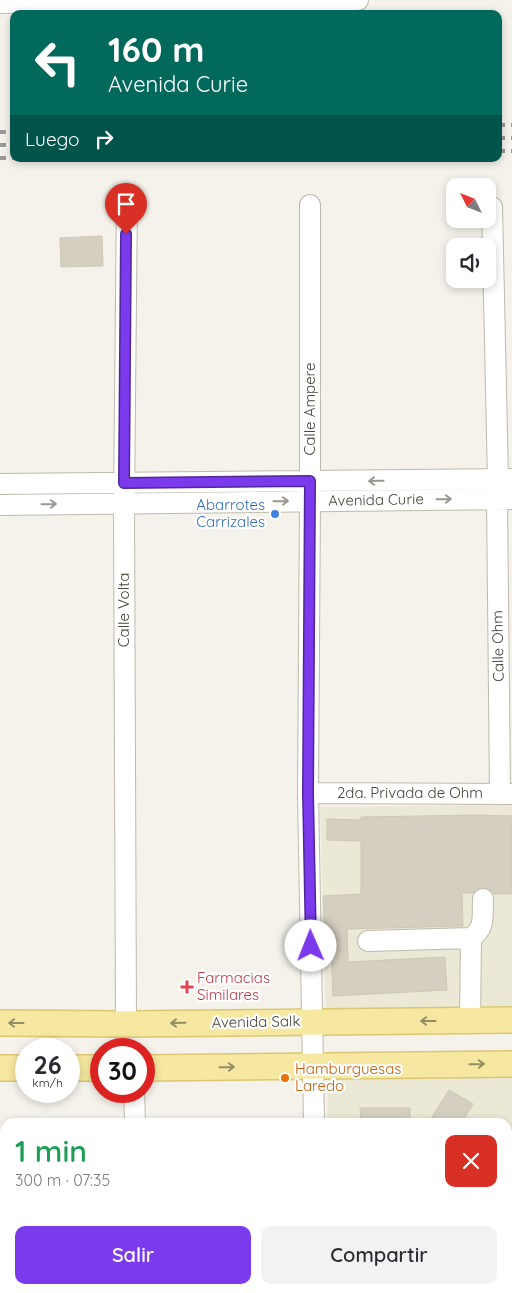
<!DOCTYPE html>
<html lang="es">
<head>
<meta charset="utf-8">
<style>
	:root { --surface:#fff; --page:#f2f2f3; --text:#2b2b33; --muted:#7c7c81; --accent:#7c3aed }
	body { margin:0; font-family:Quicksand,sans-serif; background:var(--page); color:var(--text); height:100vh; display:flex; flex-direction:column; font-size:19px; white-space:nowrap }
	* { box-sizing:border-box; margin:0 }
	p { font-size:16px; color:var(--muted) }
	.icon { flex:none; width:28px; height:28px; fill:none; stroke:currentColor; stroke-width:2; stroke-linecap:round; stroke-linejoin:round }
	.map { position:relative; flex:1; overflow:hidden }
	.side { position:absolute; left:0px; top:1118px; width:512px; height:176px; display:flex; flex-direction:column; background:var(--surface); border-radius:15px 15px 0 0; box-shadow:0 2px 8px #0003 }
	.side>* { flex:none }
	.hud { position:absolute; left:10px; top:10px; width:492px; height:152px; border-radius:10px; box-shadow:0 2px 8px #0003; background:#00695c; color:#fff; overflow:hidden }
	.needle { width:32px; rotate:312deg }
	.controls { position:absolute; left:446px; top:178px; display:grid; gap:10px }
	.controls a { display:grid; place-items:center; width:50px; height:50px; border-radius:10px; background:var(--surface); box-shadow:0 2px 8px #0003; font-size:25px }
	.speed { position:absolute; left:15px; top:1038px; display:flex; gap:10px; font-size:25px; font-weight:700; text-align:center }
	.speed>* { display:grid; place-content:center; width:65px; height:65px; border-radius:50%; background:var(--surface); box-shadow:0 2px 8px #0003; line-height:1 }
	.speed small { font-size:12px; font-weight:400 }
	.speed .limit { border:8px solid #d22; background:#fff; color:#111 }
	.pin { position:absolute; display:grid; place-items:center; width:42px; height:42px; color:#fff; margin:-51px -21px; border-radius:50% 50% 50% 0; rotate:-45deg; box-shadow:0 0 5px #0007 }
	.pin .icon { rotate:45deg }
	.me { position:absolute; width:55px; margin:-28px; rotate:359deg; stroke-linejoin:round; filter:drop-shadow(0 0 4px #0008) }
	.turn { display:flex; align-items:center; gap:18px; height:105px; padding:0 15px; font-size:22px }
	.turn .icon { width:65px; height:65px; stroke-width:2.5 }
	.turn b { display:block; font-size:35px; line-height:42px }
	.then { display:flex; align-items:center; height:48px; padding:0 15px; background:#0003; gap:10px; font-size:19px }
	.round { display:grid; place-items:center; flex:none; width:52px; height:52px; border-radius:10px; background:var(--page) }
	.overview { display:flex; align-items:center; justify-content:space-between; height:85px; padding:0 15px }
	h1 { font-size:30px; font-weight:600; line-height:38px; color:#1e9e55 }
	.action { display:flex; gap:10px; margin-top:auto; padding:10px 15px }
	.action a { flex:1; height:58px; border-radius:10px; background:var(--accent); color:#fff; font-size:20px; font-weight:600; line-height:58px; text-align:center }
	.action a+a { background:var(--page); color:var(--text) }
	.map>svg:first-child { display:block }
	.education { fill:#ebe8d5 }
	.building { fill:#d4cfc0; stroke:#cfc7b4 }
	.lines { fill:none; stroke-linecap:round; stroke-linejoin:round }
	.minor-casing { stroke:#bebaad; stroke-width:22 }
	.major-casing { stroke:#dbc771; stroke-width:28 }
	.minor { stroke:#fff; stroke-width:20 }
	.major { stroke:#f6e8a0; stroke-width:25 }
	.rail { stroke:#989898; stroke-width:4; stroke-dasharray:6 6; stroke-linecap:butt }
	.oneway { stroke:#9a9892 }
	.oneway2 { stroke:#968d67 }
	.route-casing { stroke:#51269a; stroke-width:12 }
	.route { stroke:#7c3aed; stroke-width:9 }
	.shop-dot { fill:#3f7fe0; stroke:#fff; stroke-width:2 }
	.health-dot { fill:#e0444e; stroke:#fff; stroke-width:2 }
	.food-dot { fill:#e8710a; stroke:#fff; stroke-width:2 }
	.labels { text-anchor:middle; stroke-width:4.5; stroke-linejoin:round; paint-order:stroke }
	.street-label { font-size:15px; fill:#474339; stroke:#fff }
	.shop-label { font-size:15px; fill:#366cbe; stroke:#fff; text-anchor:end }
	.health-label { font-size:15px; fill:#be3a42; stroke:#fff; text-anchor:start }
	.food-label { font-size:15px; fill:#c56008; stroke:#fff; text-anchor:start }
</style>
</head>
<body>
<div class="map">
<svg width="512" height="1293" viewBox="0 0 512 1293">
	<rect width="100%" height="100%" fill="#f4f2ea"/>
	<!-- education -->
	<path class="education" d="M512,805v204l-186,5 -6,-207z
		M512,1077v207h-4v-162h-181l1,-42z"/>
	<!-- building -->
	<path class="building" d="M102,236l1,30 -42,1 -1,-29z
		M479,815l33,1v78h-18l-5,-5 -6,-2 -6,2 -4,4h-11l1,33 -116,3 1,33 97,-5 2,33 -114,6 -2,-48 -6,1 -2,-53 38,-2v-53l-34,-1v-21l34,1v-3z
		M449,1090l24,14 -11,18h-33z
		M360,1108h50v14h-49z"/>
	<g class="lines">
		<!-- minor casing -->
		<g class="minor-casing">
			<path id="minor" d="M0,3l358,-3
				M310,205v296l-2,292 6,329
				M492,207l6,272
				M0,484l512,-5
				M497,498l3,296
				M0,505l512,-6
				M308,793l204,1
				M368,941l103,-3c15,-11 11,-21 12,-39
				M470,1021l1,-83
				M126,1024l-2,-521 3,-307
				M134,1091l1,31
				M136,1289v4
				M316,1291l196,-2"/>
		</g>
		<!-- major casing -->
		<g class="major-casing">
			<path id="major" d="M0,1023l126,1 386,-4
				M0,1068h26
				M69,1068h32
				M144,1068l368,-4"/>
		</g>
		<!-- minor -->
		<use href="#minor" class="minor"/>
		<!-- major -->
		<use href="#major" class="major"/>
		<!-- rail -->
		<path class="rail" d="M499,125h13
			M0,132h14
			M499,138h13
			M0,145h14
			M499,151h13
			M0,158h14"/>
	</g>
	<!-- one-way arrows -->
	<defs><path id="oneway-shaft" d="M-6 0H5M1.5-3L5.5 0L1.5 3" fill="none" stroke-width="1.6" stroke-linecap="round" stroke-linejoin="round" transform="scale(1.25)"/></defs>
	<g class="oneway">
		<use href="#oneway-shaft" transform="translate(376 481) rotate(179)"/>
		<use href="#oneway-shaft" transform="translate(444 499) rotate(-1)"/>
		<use href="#oneway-shaft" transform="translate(281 501) rotate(-1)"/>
		<use href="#oneway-shaft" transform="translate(49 504) rotate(-1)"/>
	</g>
	<g class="oneway2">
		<use href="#oneway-shaft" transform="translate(428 1021) rotate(180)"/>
		<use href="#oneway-shaft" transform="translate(16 1023) rotate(-180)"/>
		<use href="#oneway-shaft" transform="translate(178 1023) rotate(179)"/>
		<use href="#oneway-shaft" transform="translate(477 1064) rotate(-1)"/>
		<use href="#oneway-shaft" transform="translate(227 1067) rotate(-1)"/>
	</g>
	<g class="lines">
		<!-- route casing -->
		<g class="route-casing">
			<path id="route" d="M126,234l-2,249 186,-2 -2,312 3,153"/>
		</g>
		<!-- route -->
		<use href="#route" class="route"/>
	</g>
	<!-- markers -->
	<circle class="shop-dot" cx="275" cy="514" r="5"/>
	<path class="health-dot" d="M184.5 979.5h5v5h5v5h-5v5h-5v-5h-5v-5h5z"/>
	<circle class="food-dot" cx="285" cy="1078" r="5"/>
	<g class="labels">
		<!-- street labels -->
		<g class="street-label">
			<text transform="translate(310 409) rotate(-90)" y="5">Calle Ampere</text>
			<text transform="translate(376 500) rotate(-1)" y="5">Avenida Curie</text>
			<text transform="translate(124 610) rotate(-90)" y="5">Calle Volta</text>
			<text transform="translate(498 646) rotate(-91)" y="5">Calle Ohm</text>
			<text x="410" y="798">2da. Privada de Ohm</text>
			<text transform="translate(256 1022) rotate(-1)" y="5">Avenida Salk</text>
		</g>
		<!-- shop labels -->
		<g class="shop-label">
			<text x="265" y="510">Abarrotes<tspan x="265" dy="17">Carrizales</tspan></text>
		</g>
		<!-- health labels -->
		<g class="health-label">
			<text x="197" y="983">Farmacias<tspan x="197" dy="17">Similares</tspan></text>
		</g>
		<!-- food labels -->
		<g class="food-label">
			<text x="295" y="1074">Hamburguesas<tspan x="295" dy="17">Laredo</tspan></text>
		</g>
	</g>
</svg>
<div class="controls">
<a><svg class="needle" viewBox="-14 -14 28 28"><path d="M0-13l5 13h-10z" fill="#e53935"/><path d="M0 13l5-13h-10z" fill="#7c7c81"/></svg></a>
<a><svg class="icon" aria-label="sound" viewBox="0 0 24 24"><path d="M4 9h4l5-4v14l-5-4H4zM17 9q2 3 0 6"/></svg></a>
</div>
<div class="speed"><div>26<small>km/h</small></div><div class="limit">30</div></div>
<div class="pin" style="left:126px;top:234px;background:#d93025"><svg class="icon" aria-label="arrive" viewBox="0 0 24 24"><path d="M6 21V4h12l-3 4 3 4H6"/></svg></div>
<svg class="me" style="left:311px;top:946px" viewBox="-20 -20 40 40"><circle r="19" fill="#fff"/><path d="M0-13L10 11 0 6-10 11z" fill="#7c3aed"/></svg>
<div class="hud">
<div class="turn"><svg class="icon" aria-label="left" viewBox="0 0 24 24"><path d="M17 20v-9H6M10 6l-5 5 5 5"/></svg><div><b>160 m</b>Avenida Curie</div></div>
<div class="then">Luego<svg class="icon" aria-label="right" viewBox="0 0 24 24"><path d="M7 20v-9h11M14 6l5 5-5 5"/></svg></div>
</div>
<section class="side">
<div class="overview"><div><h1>1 min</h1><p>300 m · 07:35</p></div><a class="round" style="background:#d93025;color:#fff"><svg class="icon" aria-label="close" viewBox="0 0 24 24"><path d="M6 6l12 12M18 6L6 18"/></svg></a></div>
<div class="action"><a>Salir</a><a>Compartir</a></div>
</section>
</div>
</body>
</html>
